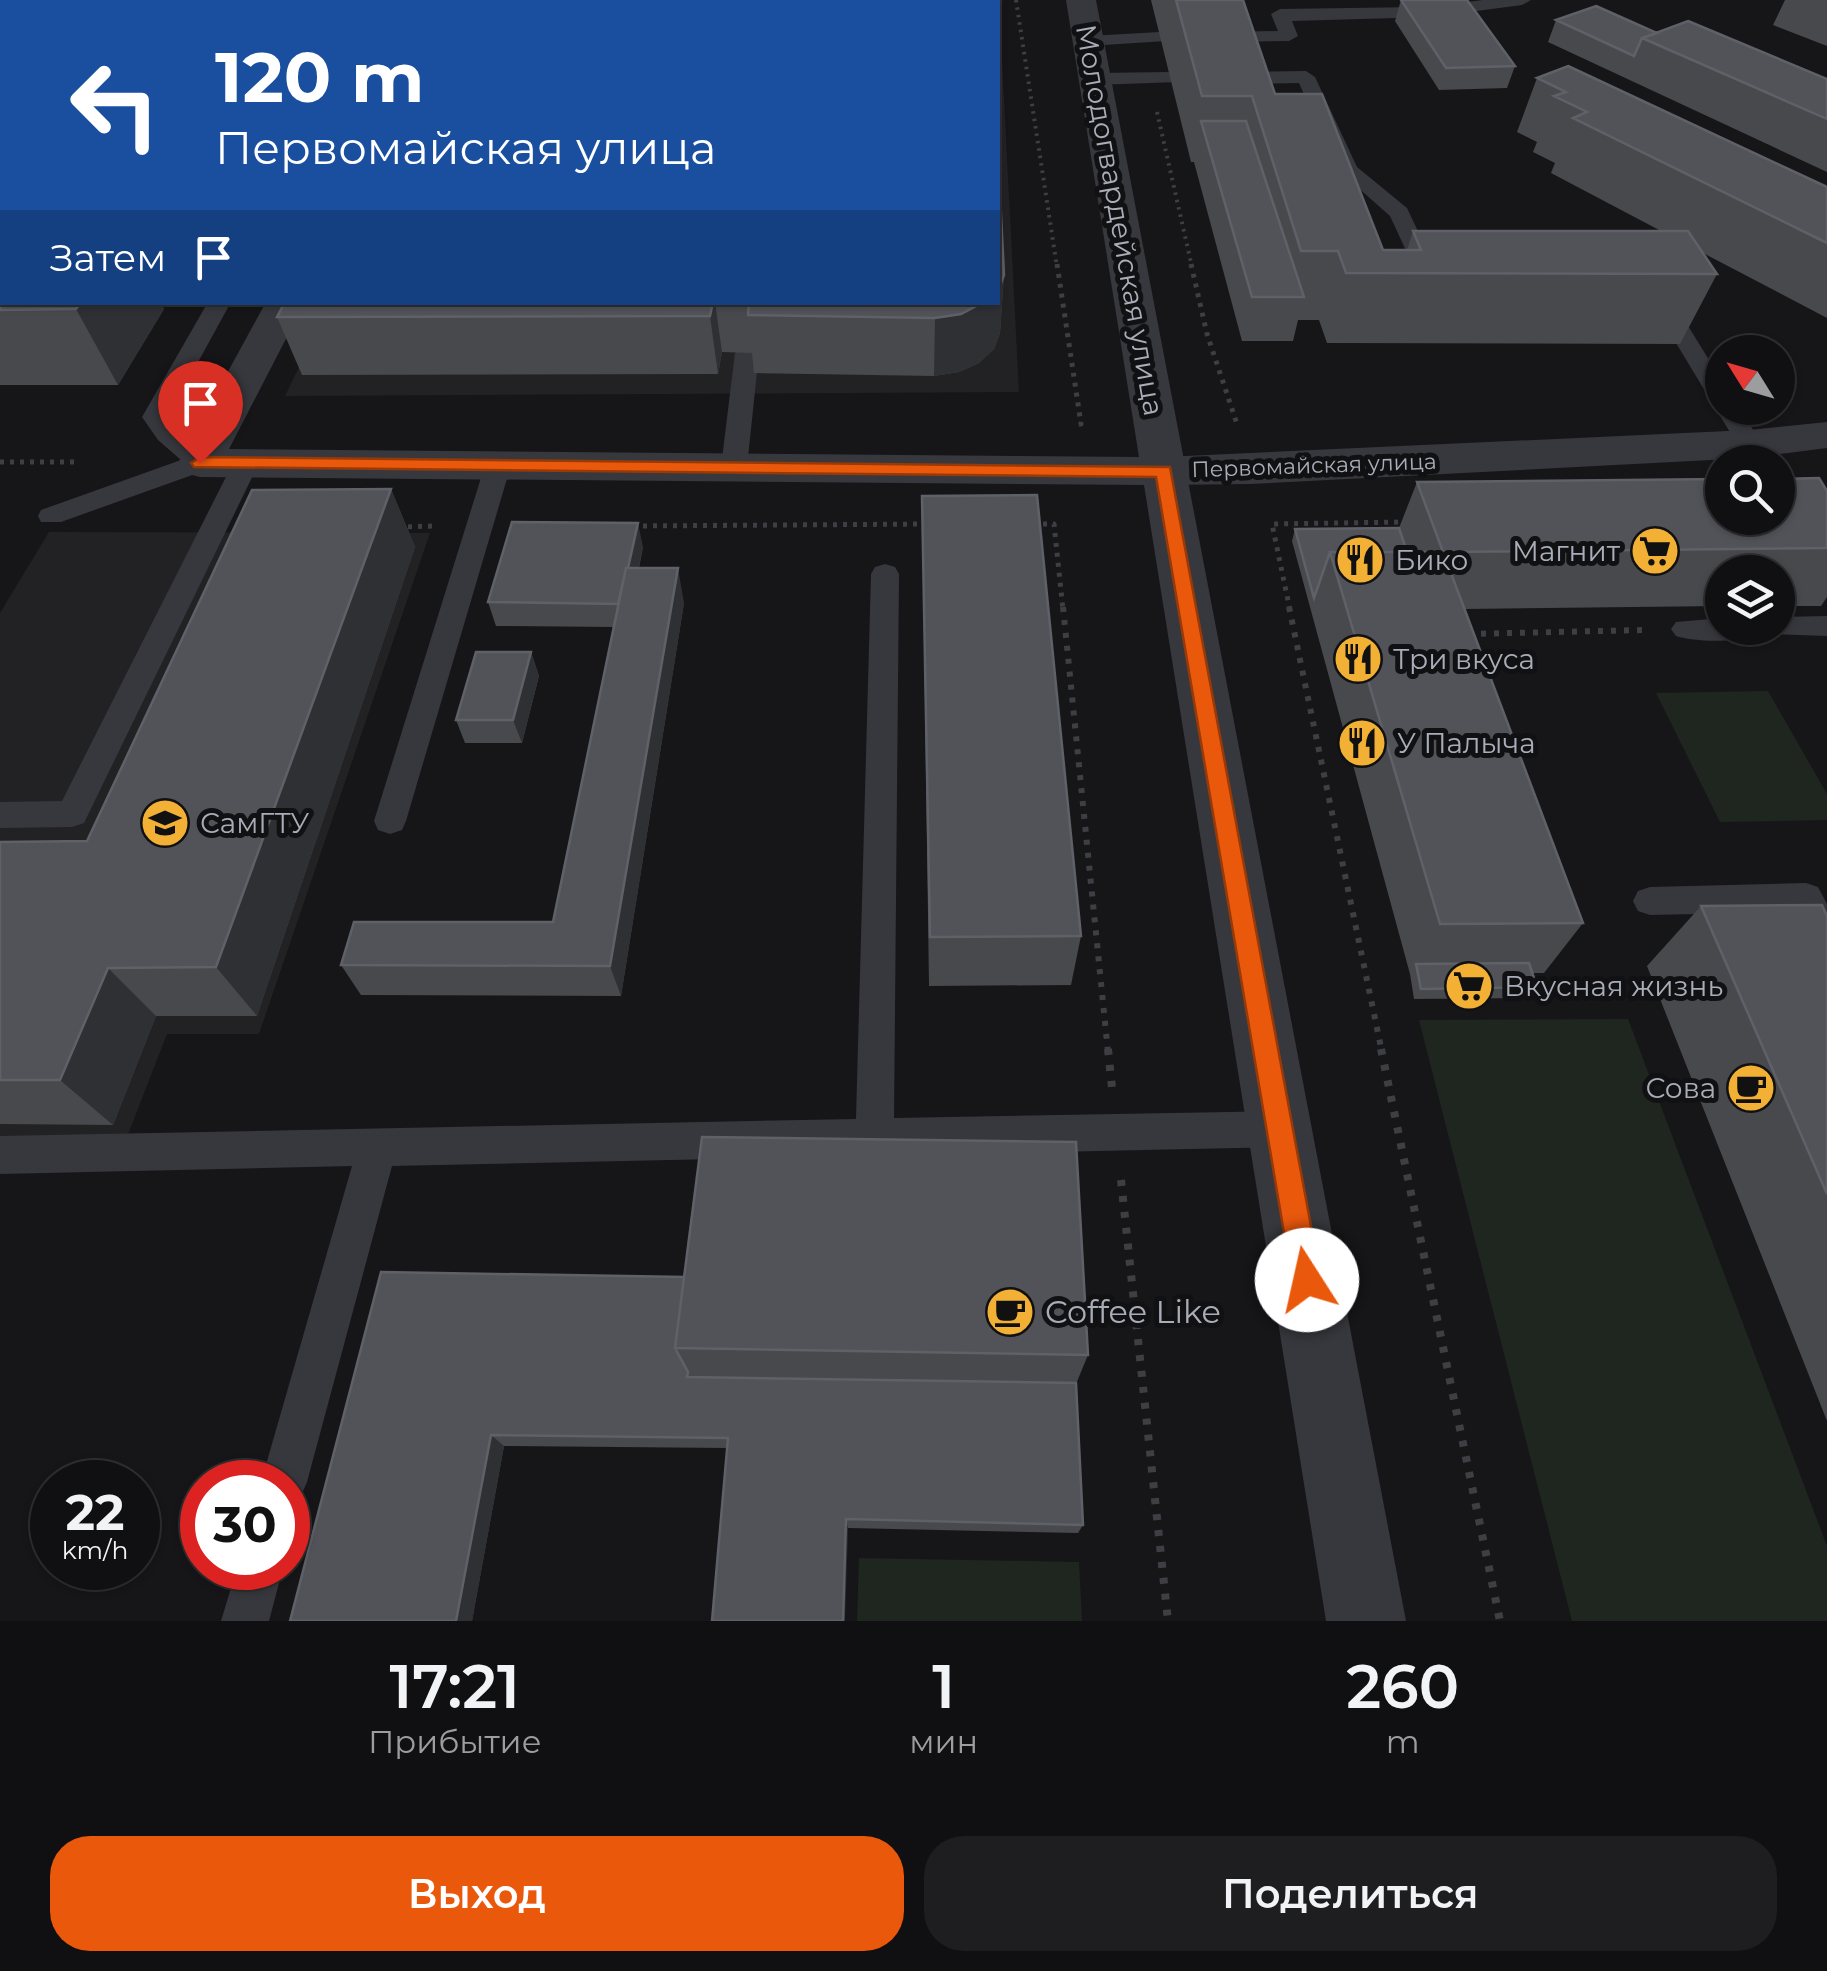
<!DOCTYPE html>
<html lang="ru">
<head>
<meta charset="utf-8">
<style>
	:root { --surface:#101012; --page:#1e1e20; --text:#f1f3f6; --muted:#9c9d9f; --line:#303032; --accent:#ea580c }
	body { margin:0; font-family:Montserrat,sans-serif; background:var(--page); color:var(--text); height:100vh; display:flex; flex-direction:column; font-size:38px; white-space:nowrap }
	* { box-sizing:border-box; margin:0 }
	p { font-size:32px; color:var(--muted) }
	.icon { flex:none; width:55px; height:55px; fill:none; stroke:currentColor; stroke-width:2; stroke-linecap:round; stroke-linejoin:round }
	.map { position:relative; height:1621px; overflow:hidden }
	.panel { display:flex; flex-direction:column; background:var(--surface); flex:1 }
	.panel>* { flex:none }
	.hud { position:absolute; left:0px; top:0px; width:1000px; height:305px; box-shadow:0 2px 8px #0004,0 0 0 2px var(--line); background:#1a4fa0; color:#fff; overflow:hidden }
	.needle { width:65px; rotate:307deg }
	.controls { position:absolute; left:1705px; top:335px; display:grid; gap:20px }
	.controls a { display:grid; place-items:center; width:90px; height:90px; border-radius:50%; background:var(--surface); box-shadow:0 2px 8px #0004,0 0 0 2px var(--line); font-size:50px }
	.speed { position:absolute; left:30px; top:1460px; display:flex; gap:20px; font-size:50px; font-weight:700; text-align:center }
	.speed>* { display:grid; place-content:center; width:130px; height:130px; border-radius:50%; background:var(--surface); box-shadow:0 2px 8px #0004,0 0 0 2px var(--line); line-height:1 }
	.speed small { font-size:25px; font-weight:400 }
	.speed .limit { border:15px solid #d22; background:#fff; color:#111 }
	.pin { position:absolute; display:grid; place-items:center; width:85px; height:85px; color:#fff; margin:-102px -42px; border-radius:50% 50% 50% 0; rotate:-45deg; box-shadow:0 0 10px #0007 }
	.pin .icon { rotate:45deg }
	.me { position:absolute; width:110px; margin:-55px; rotate:350deg; stroke-linejoin:round; filter:drop-shadow(0 0 8px #0008) }
	.turn { display:flex; align-items:center; gap:35px; height:210px; padding:0 50px; font-size:45px }
	.turn .icon { width:130px; height:130px; stroke-width:2.5 }
	.turn b { display:block; font-size:70px; line-height:85px }
	.then { display:flex; align-items:center; height:95px; padding:0 50px; background:#0003; gap:20px; font-size:38px }
	.eta { display:flex; justify-content:space-evenly; align-items:center; height:170px; text-align:center }
	.eta b { font-size:60px; font-weight:600; line-height:70px }
	.button { display:flex; gap:20px; margin-top:auto; padding:20px 50px }
	.button a { flex:1; height:115px; border-radius:40px; background:var(--accent); color:#fff; font-size:40px; font-weight:600; line-height:115px; text-align:center }
	.button a+a { background:var(--page); color:var(--text) }
	.map>svg:first-child { display:block }
	.built { fill:#222225 }
	.green { fill:#1e261f }
	.lines { fill:none; stroke-linecap:round; stroke-linejoin:round }
	.path-far3 { stroke:#3d3f44; stroke-width:4; stroke-dasharray:2.5 5; stroke-linecap:butt }
	.path-far2 { stroke:#3d3f44; stroke-width:5; stroke-dasharray:4 6; stroke-linecap:butt }
	.path-far1 { stroke:#3d3f44; stroke-width:6; stroke-dasharray:5 8; stroke-linecap:butt }
	.path { stroke:#3d3f44; stroke-width:8; stroke-dasharray:6 10; stroke-linecap:butt }
	.service { fill:#37383d; fill-rule:evenodd }
	.minor { fill:#37383d; fill-rule:evenodd }
	.tertiary { fill:#37383d; fill-rule:evenodd }
	.wall { fill:#47494d }
	.shaded-wall { fill:#2f3033 }
	.building { fill:#525359; stroke:#5f6168; stroke-width:2.5 }
	.route { fill:#ea580c; stroke:#983908; stroke-width:2.5 }
	.labels { text-anchor:middle; stroke-width:10; stroke-linejoin:round; paint-order:stroke }
	.far-street-label { font-size:22px; fill:#a8adb8; stroke:#111113 }
	.street-label { font-size:28px; fill:#a8adb8; stroke:#111113 }
	.poi-label { font-size:28px; fill:#a8adb8; stroke:#111113; text-anchor:start }
	.near-poi-label { font-size:32px; fill:#a8adb8; stroke:#111113; text-anchor:start }
</style>
</head>
<body>
<div class="map">
<svg width="1827" height="1621" viewBox="0 0 1827 1621">
	<rect width="100%" height="100%" fill="#161618"/>
	<!-- built -->
	<path class="built" d="M476,0h523l20,392 -734,4 45,-93 668,-1v-300z
		M49,532l381,1 -171,501h-92l-40,103 -127,-1v-523z"/>
	<!-- green -->
	<path class="green" d="M1768,691l59,103v26l-107,2 -64,-129z
		M1628,1019l199,527v75h-255l-153,-601z
		M859,1558l220,4 3,59h-225z"/>
	<g class="lines">
		<!-- path-far3 -->
		<path class="path-far3" d="M1016,0l41,267
			M1157,112l35,155"/>
		<!-- path-far2 -->
		<path class="path-far2" d="M1057,264l24,160h-5
			M1191,264l16,70 30,90
			M0,462h79
			M1033,524h21l9,86
			M633,526l298,-2
			M398,527l38,-1
			M1290,610l-18,-86 133,-2"/>
		<!-- path-far1 -->
		<path class="path-far1" d="M1063,607l45,445
			M1289,607l93,445
			M1468,634l177,-4"/>
		<!-- path -->
		<path class="path" d="M1108,1049l4,39
			M1381,1049l119,572
			M1121,1180l47,441"/>
		<!-- service -->
		<path class="service" d="M1412,0h18l5,6 48,-6h48l-9,5 -91,12 -139,4 6,15 -9,5 -66,1 -9,-5 9,-5 55,-1 -7,-17 9,-5 138,-2z
			M0,22h2v10h-2z
			M1160,32l9,5 -3,4 -78,5 -9,-5 9,-5z
			M1306,71l9,6 42,90 50,41 33,70 -3,5h-16l-31,-67 -52,-46 -39,-87 -64,1 -9,-6 9,-6z
			M1171,72l7,2v8l-83,3 -9,-6 9,-6z
			M1661,293l8,2 53,86v27h17l35,54h-26l-98,-162z
			M208,302h23l-63,115 41,40 4,6 -4,6 -148,53h-20l-3,-6 3,-6 140,-50 -23,-20 -16,-23z
			M747,346l12,7 -12,114 -13,8 -13,-8 14,-114z
			M246,455l13,8 -175,360 -12,4 -72,1v-26l62,-1 171,-338z
			M498,457l13,8 -105,356 -4,9 -12,4 -12,-4 -4,-9 111,-356z
			M885,564l10,3 4,7 -5,544 386,-7 14,5 5,13 -5,13 -14,5 -888,19 -85,316 -7,16 -12,5v-21h-27l91,-316 -352,8v-38l856,-17 15,-545 4,-7z
			M1827,616v20l-59,-2 -4,-6h14v-11z
			M1722,618v10h42l-5,7c-23,7 -60,8 -83,1l-5,-7 5,-7z
			M1806,883l12,4 9,17v50l-12,-4 -19,-38 -146,3 -12,-4 -5,-10 5,-10 12,-4z
			M237,1568h46l-14,53h-48z"/>
		<!-- minor -->
		<path class="minor" d="M1066,0h30l310,1621h-80l-182,-1136 -944,-8 -16,-4 -6,-10 88,-161h39l-76,147 910,8z"/>
		<!-- tertiary -->
		<path class="tertiary" d="M1827,422v26l-78,10 -498,26 -87,1 -16,-4 -6,-10 6,-10 16,-4 585,-27z"/>
	</g>
	<!-- wall -->
	<path class="wall" d="M106,0h229l-1,2h-227z
		M466,0h434v2h-433z
		M1151,0h92l32,94 108,156h24l6,-19h248l-110,-58 4,-10 -22,-11 4,-10 -20,-10 20,-54 290,109v131l-124,-65 14,21 -37,70 -353,-1 -8,-23h-21l-5,21h-51l-48,-179h-3z
		M1401,0l114,66 -8,22 -68,2 -44,-69z
		M1785,0h42v46l-54,-21z
		M1556,20l101,13 170,46v93l-279,-130z
		M2,75v60l-2,-5v-52z
		M0,235l2,67h159l3,7 -46,76h-118z
		M1004,275l-4,58 -6,16 -15,14 -20,9 -25,4 -180,-3 -2,-20 -30,-1 -4,22 -416,1 -25,-58 8,-15h713z
		M1417,482l410,9v106l-6,9h-43v-34h-56v34l-257,3 118,314 -39,50h-11l4,14 -8,11 -115,1 -4,-25 -118,-433 3,-12 104,-1z
		M391,489l24,58 -158,469h-101l-43,109 -113,-1v-282l87,-1z
		M922,496l159,440 -10,49 -142,1z
		M643,547l-4,21 45,35 -63,393 -260,-1 -20,-30 212,-43 60,-295 -117,-1 -8,-24z
		M531,652l8,24 -17,67h-57l-9,-23z
		M1701,906l126,10v505l-180,-455z
		M381,1272l707,83 -12,29 7,141 -5,8 -230,-5 -121,-80 -223,-2 -32,175z"/>
	<!-- shaded-wall -->
	<path class="shaded-wall" d="M312,0h23l-1,2h-21z
		M579,0h17l1,2h-19z
		M1004,275l-4,58 -6,16 -15,14 -20,9 -25,4 1,-58 49,-16h14v-11z
		M81,302h80l3,7 -46,76 -42,-76z
		M713,302h2l7,50 -4,22 -8,-58z
		M391,489l24,58 -158,469 -41,-49z
		M638,523l5,24 -17,80 -6,-23z
		M678,568l6,35 -63,393 -11,-30z
		M531,652l8,24 -17,67 -9,-23z
		M108,968l48,48 -43,109 -53,-45z
		M491,1435l13,11 -32,175h-16z
		M846,1519l2,9 -3,93h-2z"/>
	<!-- building -->
	<path class="building" d="M488,0h91l-1,2h-91z
		M845,0h54v2h-54z
		M914,0h76v2h-76z
		M1176,0h67l32,94h47l61,156h38l-8,-19h275l29,43 -371,-1 -8,-22h-37l-49,-155h-50z
		M1401,0h66l48,66 -69,2z
		M1596,6l61,27 -15,5 -8,18 -78,-36z
		M1688,21l139,58v40l-185,-81z
		M1568,66l259,121v56l-254,-125 14,-6 -33,-16 12,-4 -29,-14z
		M2,75v22h-2v-19z
		M1201,121h45l58,176h-52z
		M998,153l6,122 -6,16z
		M0,235h2v67h79l-5,7 -76,1z
		M285,302h428l-3,14 -433,1z
		M749,302h235l-23,12 -26,4 -187,-3z
		M1819,478l8,13v57l-384,4 -26,-70 305,-3v39h56v-39z
		M391,489l-175,478 -108,1 -48,112h-60v-238l87,-1 165,-351z
		M1037,495l44,441 -151,1 -8,-441z
		M512,522l126,1 -10,45h-2l-8,36 -130,-2z
		M1399,528l8,24h-77l-16,46 -19,-69z
		M1330,552h113l140,371 -143,1z
		M626,568h52l-68,398 -269,-1 13,-43h199z
		M476,652h55l-18,68h-57z
		M1822,905l5,11v278l-126,-288z
		M1529,963l8,24 -116,2 -5,-25z
		M702,1137l374,5 12,213 -413,-7z
		M381,1272l303,5 -9,71 13,24 -1,5 389,6 7,142 -237,-6 -3,102h-131l16,-183 -237,-3 -35,186h-166z"/>
	<!-- route -->
	<path class="route" d="M200,457l970,10 151,813 -4,11 -10,4 -10,-4 -5,-11 -136,-803 -962,-10 -3,-4z"/>
	<!-- icons -->
	<defs>
		<g id="supermarket-disc" transform="scale(2.5)"><circle r="9.5" fill="#f2b134" stroke="#111113"/><path d="M-6-5.5h2.5l.6 2H6L4.5 2H-2.5L-4.4-4H-6ZM-1.5 3.2a1.3 1.3 0 1 0 .1 0ZM3 3.2a1.3 1.3 0 1 0 .1 0Z" fill="#111"/></g>
		<g id="restaurant-disc" transform="scale(2.5)"><circle r="9.5" fill="#f2b134" stroke="#111113"/><path d="M-5-6h1v4h1v-4h1v4h1v-4h1v5L-1.5 .5V6h-2V.5L-5-1ZM5-6V6H3V1.5H1.5Q1.5-4 5-6Z" fill="#111"/></g>
		<g id="university-disc" transform="scale(2.5)"><circle r="9.5" fill="#f2b134" stroke="#111113"/><path d="M0-5L7-2L0 1L-7-2ZM-4 1L0 2.5L4 1V4Q0 6-4 4Z" fill="#111"/></g>
		<g id="cafe-disc" transform="scale(2.5)"><circle r="9.5" fill="#f2b134" stroke="#111113"/><path d="M-5.5-4.5H6V0H3Q3 3.5 0 3.5H-2.5Q-5.5 3.5-5.5 0ZM3-3.2v2h1.7v-2ZM-6 4.5H4V6H-6Z" fill="#111"/></g>
	</defs>
	<g fill-rule="evenodd">
		<use href="#supermarket-disc" x="1655" y="551"/>
		<use href="#restaurant-disc" x="1360" y="560"/>
		<use href="#restaurant-disc" x="1358" y="659"/>
		<use href="#restaurant-disc" x="1362" y="743"/>
		<use href="#university-disc" x="165" y="823"/>
		<use href="#supermarket-disc" x="1469" y="986"/>
		<use href="#cafe-disc" x="1751" y="1088"/>
		<use href="#cafe-disc" x="1010" y="1312"/>
	</g>
	<g class="labels">
		<!-- far-street labels -->
		<g class="far-street-label">
			<text transform="translate(1314 465) rotate(-2)" y="8">Первомайская улица</text>
		</g>
		<!-- street labels -->
		<g class="street-label">
			<text transform="translate(1120 220) rotate(80)" y="10">Молодогвардейская улица</text>
		</g>
		<!-- poi labels -->
		<g class="poi-label">
			<text x="1620" y="561" text-anchor="end">Магнит</text>
			<text x="1395" y="570">Бико</text>
			<text x="1393" y="669">Три вкуса</text>
			<text x="1397" y="753">У Палыча</text>
			<text x="200" y="833">СамГТУ</text>
			<text x="1504" y="996">Вкусная жизнь</text>
			<text x="1716" y="1098" text-anchor="end">Сова</text>
		</g>
		<!-- near-poi labels -->
		<g class="near-poi-label">
			<text x="1045" y="1323">Coffee Like</text>
		</g>
	</g>
</svg>
<div class="controls">
<a><svg class="needle" viewBox="-14 -14 28 28"><path d="M0-13l5 13h-10z" fill="#e53935"/><path d="M0 13l5-13h-10z" fill="#9c9d9f"/></svg></a>
<a><svg class="icon" aria-label="search" viewBox="0 0 24 24"><circle cx="10" cy="10" r="6"/><path d="M15 15l6 6"/></svg></a>
<a><svg class="icon" aria-label="layers" viewBox="0 0 24 24"><path d="M12 4l9 5-9 5-9-5zM3 14l9 5 9-5"/></svg></a>
</div>
<div class="speed"><div>22<small>km/h</small></div><div class="limit">30</div></div>
<div class="pin" style="left:200px;top:463px;background:#d93025"><svg class="icon" aria-label="arrive" viewBox="0 0 24 24"><path d="M6 21V4h12l-3 4 3 4H6"/></svg></div>
<svg class="me" style="left:1307px;top:1280px" viewBox="-20 -20 40 40"><circle r="19" fill="#fff"/><path d="M0-13L10 11 0 6-10 11z" fill="#ea580c"/></svg>
<div class="hud">
<div class="turn"><svg class="icon" aria-label="left" viewBox="0 0 24 24"><path d="M17 20v-9H6M10 6l-5 5 5 5"/></svg><div><b>120 m</b>Первомайская улица</div></div>
<div class="then">Затем<svg class="icon" aria-label="arrive" viewBox="0 0 24 24"><path d="M6 21V4h12l-3 4 3 4H6"/></svg></div>
</div>
</div>
<section class="panel">
<div class="eta">
<div><b>17:21</b><p>Прибытие</p></div>
<div><b>1</b><p>мин</p></div>
<div><b>260</b><p>m</p></div>
</div>
<div class="button"><a>Выход</a><a>Поделиться</a></div>
</section>
</body>
</html>
